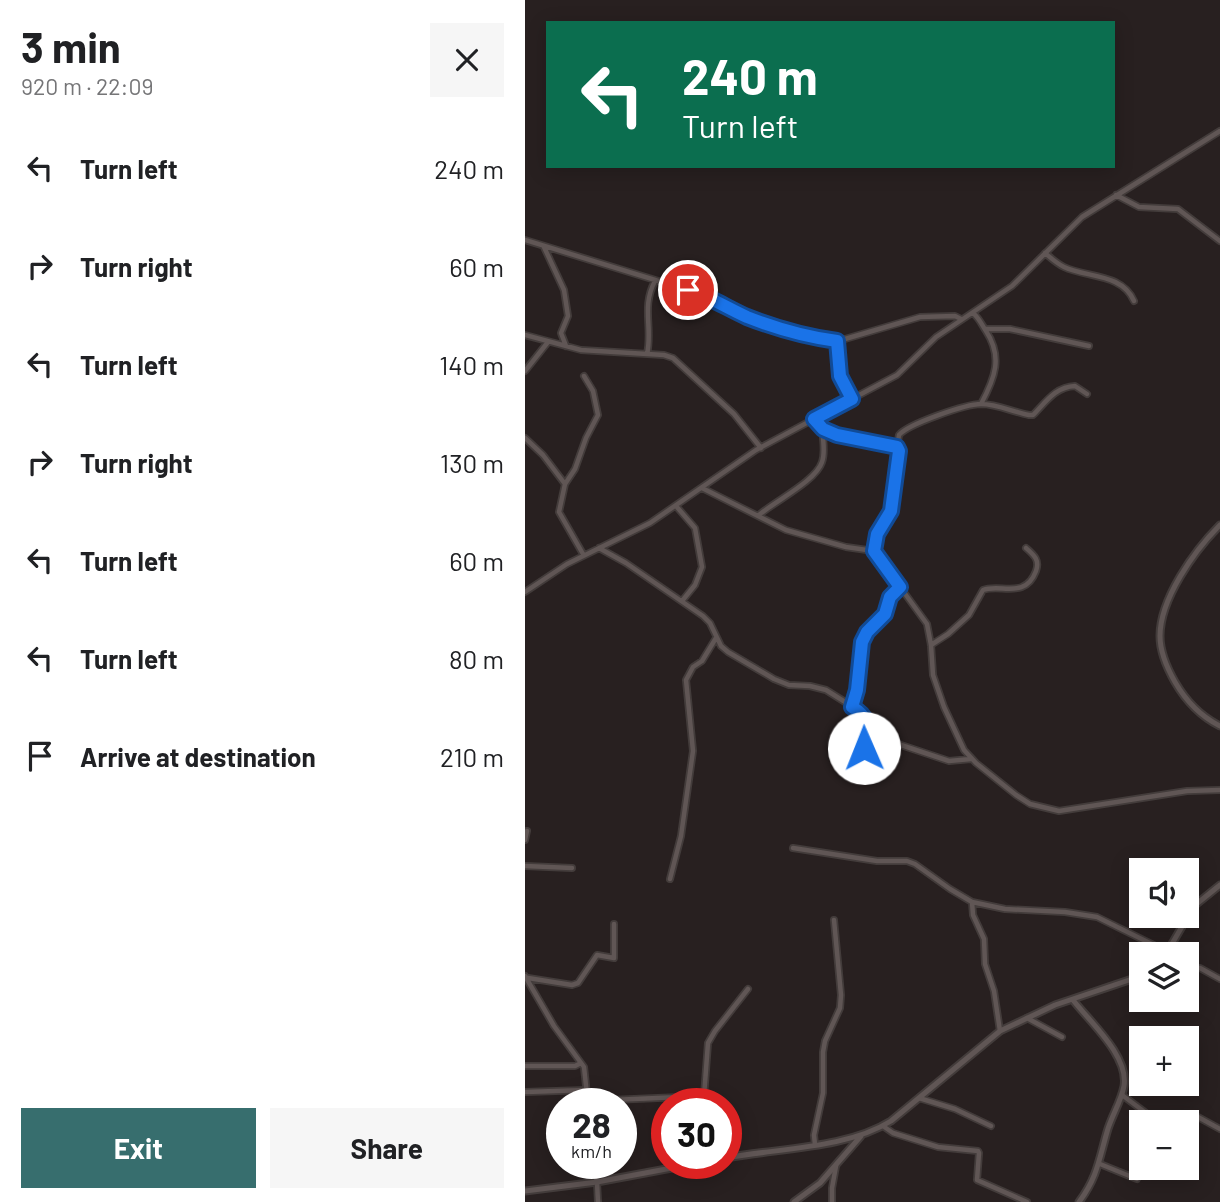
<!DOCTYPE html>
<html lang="en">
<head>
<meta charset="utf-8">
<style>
	:root { --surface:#fff; --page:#f6f6f6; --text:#202124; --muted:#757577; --accent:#376e6e }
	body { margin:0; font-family:Barlow,sans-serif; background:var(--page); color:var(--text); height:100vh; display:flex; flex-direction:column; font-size:26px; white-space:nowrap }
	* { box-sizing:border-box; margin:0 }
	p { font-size:23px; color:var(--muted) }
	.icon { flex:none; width:38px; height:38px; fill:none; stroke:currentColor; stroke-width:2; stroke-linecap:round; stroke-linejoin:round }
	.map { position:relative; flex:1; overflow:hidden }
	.sheet { display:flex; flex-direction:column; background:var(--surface); width:525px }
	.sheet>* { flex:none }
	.guide { position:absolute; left:21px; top:21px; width:569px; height:147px; border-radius:0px; box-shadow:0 4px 18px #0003; background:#0b6e4f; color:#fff; overflow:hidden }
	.tools { position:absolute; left:604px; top:858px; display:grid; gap:14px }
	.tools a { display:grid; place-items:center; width:70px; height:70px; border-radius:0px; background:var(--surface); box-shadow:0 4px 18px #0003; font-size:35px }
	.speed { position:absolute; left:21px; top:1088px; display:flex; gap:14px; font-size:35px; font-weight:700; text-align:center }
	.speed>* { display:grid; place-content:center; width:91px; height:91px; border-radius:50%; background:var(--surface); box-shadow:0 4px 18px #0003; line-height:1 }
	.speed small { font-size:18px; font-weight:400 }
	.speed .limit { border:10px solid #d22; background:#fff; color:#111 }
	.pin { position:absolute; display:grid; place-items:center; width:60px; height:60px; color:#fff; margin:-30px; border:4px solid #fff; border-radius:50%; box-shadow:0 2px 7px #0007 }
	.me { position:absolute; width:77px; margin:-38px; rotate:359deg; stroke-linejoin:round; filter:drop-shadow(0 0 5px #0008) }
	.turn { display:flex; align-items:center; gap:24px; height:147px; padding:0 21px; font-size:32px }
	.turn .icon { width:91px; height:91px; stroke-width:2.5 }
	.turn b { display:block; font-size:49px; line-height:60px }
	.round { display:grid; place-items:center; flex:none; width:74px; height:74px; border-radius:0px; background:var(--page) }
	.head { display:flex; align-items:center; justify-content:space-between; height:119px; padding:0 21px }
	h1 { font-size:42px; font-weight:700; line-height:52px }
	.button { display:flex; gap:14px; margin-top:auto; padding:14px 21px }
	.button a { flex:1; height:80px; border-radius:0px; background:var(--accent); color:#fff; font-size:28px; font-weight:700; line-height:80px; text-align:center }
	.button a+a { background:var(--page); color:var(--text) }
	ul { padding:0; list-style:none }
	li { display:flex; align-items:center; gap:21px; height:98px; padding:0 21px }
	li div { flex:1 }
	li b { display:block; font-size:26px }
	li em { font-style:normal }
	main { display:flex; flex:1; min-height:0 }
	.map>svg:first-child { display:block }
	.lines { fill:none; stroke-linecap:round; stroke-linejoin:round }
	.street-casing { stroke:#433c3b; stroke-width:8 }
	.secondary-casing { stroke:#433c3b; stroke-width:9 }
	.street { stroke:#605655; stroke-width:4.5 }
	.secondary { stroke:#605655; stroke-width:5 }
	.route-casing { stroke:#114b97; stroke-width:18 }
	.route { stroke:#1a73e8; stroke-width:12 }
</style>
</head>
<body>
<main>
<section class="sheet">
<div class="head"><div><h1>3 min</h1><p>920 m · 22:09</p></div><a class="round"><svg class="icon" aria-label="close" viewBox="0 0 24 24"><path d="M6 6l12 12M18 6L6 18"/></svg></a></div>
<ul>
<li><svg class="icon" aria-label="left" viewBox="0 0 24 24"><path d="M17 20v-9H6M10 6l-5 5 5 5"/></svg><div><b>Turn left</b></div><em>240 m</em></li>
<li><svg class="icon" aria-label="right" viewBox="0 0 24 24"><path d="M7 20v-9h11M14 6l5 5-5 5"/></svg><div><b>Turn right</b></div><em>60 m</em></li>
<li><svg class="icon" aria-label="left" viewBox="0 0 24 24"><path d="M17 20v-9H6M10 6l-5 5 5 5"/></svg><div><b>Turn left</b></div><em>140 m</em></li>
<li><svg class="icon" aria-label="right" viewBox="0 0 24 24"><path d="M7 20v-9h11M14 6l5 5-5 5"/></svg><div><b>Turn right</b></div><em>130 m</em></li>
<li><svg class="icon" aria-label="left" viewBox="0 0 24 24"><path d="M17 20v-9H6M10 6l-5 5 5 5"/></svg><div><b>Turn left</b></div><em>60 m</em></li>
<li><svg class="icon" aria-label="left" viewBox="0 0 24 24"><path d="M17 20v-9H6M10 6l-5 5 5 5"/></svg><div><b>Turn left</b></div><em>80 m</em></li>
<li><svg class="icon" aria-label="arrive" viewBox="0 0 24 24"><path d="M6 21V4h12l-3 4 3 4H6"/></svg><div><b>Arrive at destination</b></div><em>210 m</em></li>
</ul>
<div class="button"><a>Exit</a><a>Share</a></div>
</section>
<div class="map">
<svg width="695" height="1202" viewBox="0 0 695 1202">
	<rect width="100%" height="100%" fill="#282020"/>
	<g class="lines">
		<!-- street casing -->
		<g class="street-casing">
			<path id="street" d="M591,195l23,12 39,2 42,32
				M0,240l179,55 43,22 77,22h21l75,-22 35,-1 6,3
				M19,247l20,43 4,26 -7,17 5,13
				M520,253c6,5 11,10 19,14 23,11 58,6 70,34
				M448,313c6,5 9,12 13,18 17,26 9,47 -5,73
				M460,329h25l79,17
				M0,335l56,15 83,5 9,3 61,56 27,34
				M312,341l3,35 13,23
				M122,354c6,-26 -6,-47 8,-73
				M0,371l23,-29
				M289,419l83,-44 39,-38 76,-51 70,-69 138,-86
				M0,438l18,17 22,29
				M372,447l2,-12c9,-11 67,-31 82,-31 16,0 32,8 48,11h4c13,-13 22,-28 42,-29l12,8
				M177,488l84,42 60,17 28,4
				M151,506l19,22 7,39 -7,18 -13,16
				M234,515c16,-14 57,-34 63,-53 4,-11 0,-22 1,-33
				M74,548l27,15 77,53 7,7 11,23 7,6 46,27 15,6 21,1 16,4 35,22 5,10 -2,26 7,2 21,-8 57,19 22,-2
				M58,554l-24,-42 6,-28 10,-15 11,-31 12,-23 -5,-24 -9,-15
				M0,592l42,-28 83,-41 106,-73 58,-31 17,14 66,14 2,4c2,18 -3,46 -10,63 -5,13 -13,22 -15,37l53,73 4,21 2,30 11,32 20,43 12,13 40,32 14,9 29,7 128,-20 33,-1
				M406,645l17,-11 21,-19 14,-25c17,-7 42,10 53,-19 4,-11 -2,-16 -10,-23
				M327,707l5,-18 5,-47 5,-10 18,-18 5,-17 10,-10
				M0,840l2,-9
				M268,848l84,13h30l8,3 35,25 22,13 1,13 11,24 1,25 9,27 6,40
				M0,866l47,2
				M145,879l11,-43 12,-85 -7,-71 7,-13 9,-6 14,-23
				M447,902l33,7 60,3 32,5 71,35
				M662,967l13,1 20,11
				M0,976l29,50 30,41 4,37
				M3,978l44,7 6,-2 19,-28 17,3v-34
				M502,1018l35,19
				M0,1066h50l6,-3
				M0,1092l62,-2
				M597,1095l36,27
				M394,1098l36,11 36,17
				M63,1101l116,-5 4,-53 7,-12 33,-42
				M651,1122l22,-5 22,12
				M358,1126l10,7 45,14 40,4 1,2 -2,27 50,22
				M290,1145l-1,-10 9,-42v-41l2,-11 15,-33 1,-13 -7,-75
				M68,1164l4,18 1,20
				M575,1164l37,15
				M307,1202v-14l4,-22"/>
		</g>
		<!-- secondary casing -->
		<g class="secondary-casing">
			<path id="secondary" d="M695,525c-26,26 -60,74 -60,111 0,17 7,32 15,46 11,19 25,34 45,44
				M641,954l28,-48 26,-21
				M548,1000c17,22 56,56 51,86 -3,16 -13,31 -17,46 -8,28 -10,46 -28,70
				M201,1158c52,-10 120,-9 165,-37l109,-90 55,-26 86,-29
				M0,1191l72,-9 96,-18
				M269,1202l26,-19 41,-47"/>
		</g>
		<!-- street -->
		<use href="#street" class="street"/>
		<!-- secondary -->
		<use href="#secondary" class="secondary"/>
	</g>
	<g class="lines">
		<!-- route casing -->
		<g class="route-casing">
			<path id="route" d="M163,290c21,6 39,18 59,27 28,11 60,20 90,24l3,35 12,23 -38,20 9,10 14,6 60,12 2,4 -8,60 -14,23 -3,17 26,36 -10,10 -5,17 -18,18 -5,10 -5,48 -5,17c21,12 13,22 12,41"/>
		</g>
		<!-- route -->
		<use href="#route" class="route"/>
	</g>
</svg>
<div class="tools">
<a><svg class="icon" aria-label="sound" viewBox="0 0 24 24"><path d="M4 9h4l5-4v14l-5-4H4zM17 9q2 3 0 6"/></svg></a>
<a><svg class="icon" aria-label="layers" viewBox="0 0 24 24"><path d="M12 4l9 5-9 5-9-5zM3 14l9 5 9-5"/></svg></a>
<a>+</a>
<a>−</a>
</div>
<div class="speed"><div>28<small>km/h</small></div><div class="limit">30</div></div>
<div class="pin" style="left:163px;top:290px;background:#d93025"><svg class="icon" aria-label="arrive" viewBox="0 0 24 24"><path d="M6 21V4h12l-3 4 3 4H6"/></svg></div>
<svg class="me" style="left:339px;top:748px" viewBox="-20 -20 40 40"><circle r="19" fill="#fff"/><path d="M0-13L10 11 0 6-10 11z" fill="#1a73e8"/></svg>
<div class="guide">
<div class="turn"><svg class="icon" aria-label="left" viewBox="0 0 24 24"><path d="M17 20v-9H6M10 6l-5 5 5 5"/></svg><div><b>240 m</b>Turn left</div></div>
</div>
</div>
</main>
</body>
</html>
